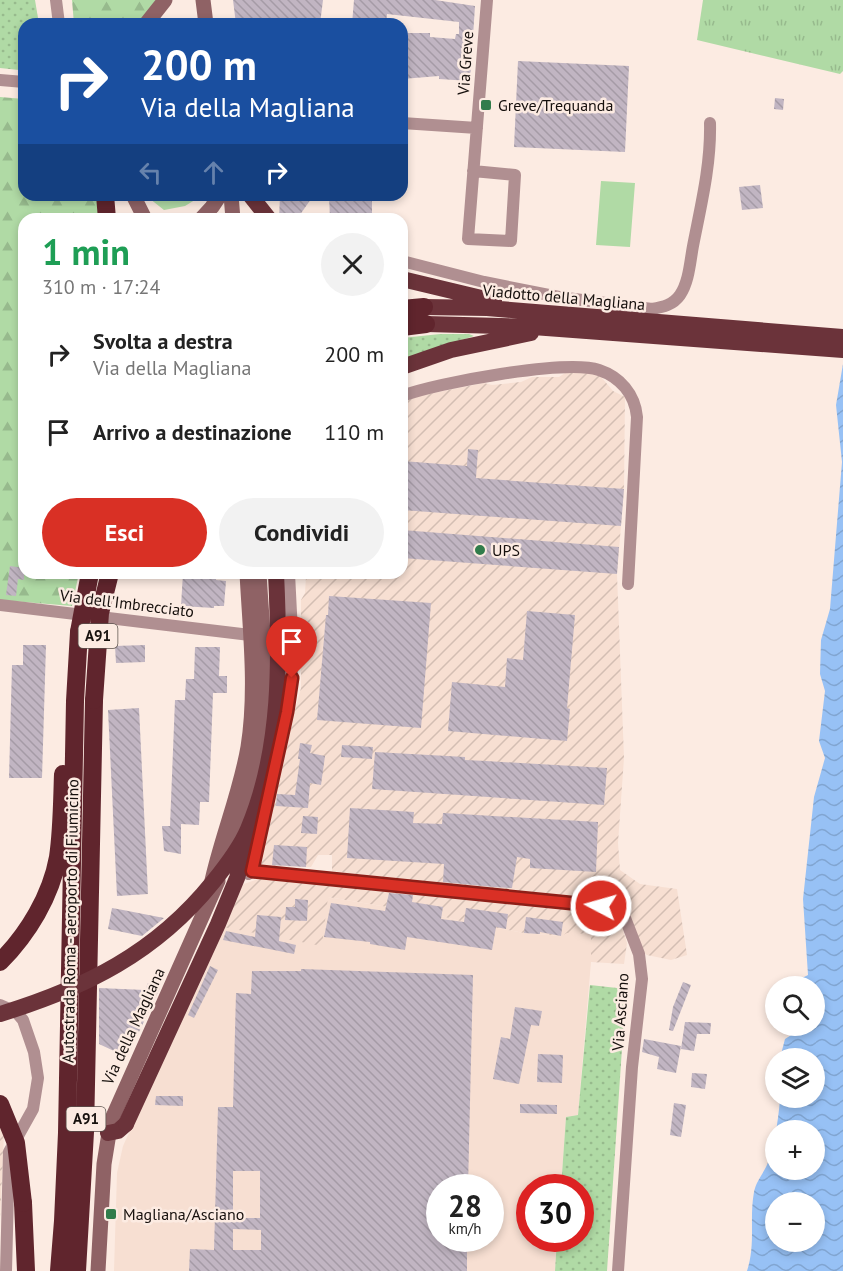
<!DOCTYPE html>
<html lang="it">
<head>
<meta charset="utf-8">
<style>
	:root { --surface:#fff; --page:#f2f2f2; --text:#222; --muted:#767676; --accent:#d93025 }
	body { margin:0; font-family:"PT Sans",sans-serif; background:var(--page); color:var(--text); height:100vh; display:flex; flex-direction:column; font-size:22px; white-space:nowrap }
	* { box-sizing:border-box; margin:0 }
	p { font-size:20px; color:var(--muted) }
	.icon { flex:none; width:33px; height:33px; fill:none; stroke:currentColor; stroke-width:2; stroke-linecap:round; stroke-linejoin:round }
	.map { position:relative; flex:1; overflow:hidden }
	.drawer { position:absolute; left:18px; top:213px; width:390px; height:366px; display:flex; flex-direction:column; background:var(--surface); border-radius:18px; box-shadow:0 3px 9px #0003 }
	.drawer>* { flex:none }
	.hud { position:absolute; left:18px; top:18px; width:390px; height:183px; border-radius:18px; box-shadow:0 3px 9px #0003; background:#1a4fa0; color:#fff; overflow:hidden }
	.controls { position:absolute; left:765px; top:976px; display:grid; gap:12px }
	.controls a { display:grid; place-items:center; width:60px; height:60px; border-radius:50%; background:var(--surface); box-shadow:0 3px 9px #0003; font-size:30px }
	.speed { position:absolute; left:426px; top:1174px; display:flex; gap:12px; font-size:30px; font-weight:700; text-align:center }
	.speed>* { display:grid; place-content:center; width:78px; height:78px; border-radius:50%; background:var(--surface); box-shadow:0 3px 9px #0003; line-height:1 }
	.speed small { font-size:15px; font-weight:400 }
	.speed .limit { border:9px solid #d22; background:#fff; color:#111 }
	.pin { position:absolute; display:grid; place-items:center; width:51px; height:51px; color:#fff; margin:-62px -26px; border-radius:50% 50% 50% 0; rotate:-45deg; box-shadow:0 0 6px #0007 }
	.pin .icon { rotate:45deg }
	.me { position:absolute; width:66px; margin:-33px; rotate:276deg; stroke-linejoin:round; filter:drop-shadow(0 0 4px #0008) }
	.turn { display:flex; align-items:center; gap:21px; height:126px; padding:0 24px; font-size:27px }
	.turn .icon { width:78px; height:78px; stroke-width:2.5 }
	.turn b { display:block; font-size:42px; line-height:51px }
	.lanes { display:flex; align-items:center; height:57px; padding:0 24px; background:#0003; justify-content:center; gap:30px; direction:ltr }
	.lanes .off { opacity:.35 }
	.round { display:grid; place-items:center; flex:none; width:63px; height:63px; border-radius:32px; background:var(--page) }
	.summary { display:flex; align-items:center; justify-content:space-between; height:102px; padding:0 24px }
	h1 { font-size:36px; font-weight:800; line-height:45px; color:#1e9e55 }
	.action { display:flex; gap:12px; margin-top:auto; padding:12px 24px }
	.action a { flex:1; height:69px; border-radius:36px; background:var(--accent); color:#fff; font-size:24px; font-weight:800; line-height:69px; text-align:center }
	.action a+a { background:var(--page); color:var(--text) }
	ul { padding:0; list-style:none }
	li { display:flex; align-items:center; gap:18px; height:78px; padding:0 24px }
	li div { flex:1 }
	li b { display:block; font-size:22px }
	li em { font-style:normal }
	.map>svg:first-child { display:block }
	.built { fill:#f7dfd2; fill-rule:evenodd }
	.industrial { fill:url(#industrial-furrows) }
	.grass { fill:url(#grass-dots) }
	.forest { fill:url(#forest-firs) }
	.park { fill:url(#park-tufts) }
	.garden { fill:#b0daa5 }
	.water { fill:url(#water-waves); fill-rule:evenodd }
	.building { fill:url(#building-back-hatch); fill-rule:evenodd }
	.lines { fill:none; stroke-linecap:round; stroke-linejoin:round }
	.minor { stroke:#b08f91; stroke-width:12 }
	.secondary { stroke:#8f6265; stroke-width:15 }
	.trunk { stroke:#6b333a; stroke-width:16 }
	.motorway { stroke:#60252d; stroke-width:18 }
	.trunk-bridge { stroke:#6b333a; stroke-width:16 }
	.motorway-bridge { stroke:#60252d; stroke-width:18 }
	.route-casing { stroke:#8d1f18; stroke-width:15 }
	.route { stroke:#d93025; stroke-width:10 }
	.poi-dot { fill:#317c4b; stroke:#fcebe2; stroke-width:2 }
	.labels { text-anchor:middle; stroke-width:5; stroke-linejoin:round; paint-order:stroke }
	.shield { fill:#fcebe2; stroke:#5b524d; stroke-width:1.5 }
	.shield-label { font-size:15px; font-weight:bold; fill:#16100d }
	.street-label { font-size:16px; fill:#16100d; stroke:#fcebe2 }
	.poi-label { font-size:16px; fill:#16100d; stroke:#fcebe2; text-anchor:start }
</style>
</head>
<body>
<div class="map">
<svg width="843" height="1271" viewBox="0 0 843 1271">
	<defs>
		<pattern id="industrial-furrows" width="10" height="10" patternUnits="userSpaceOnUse" patternTransform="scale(1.5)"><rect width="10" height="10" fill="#f7dfd2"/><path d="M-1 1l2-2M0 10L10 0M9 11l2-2" fill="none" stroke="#d3beb3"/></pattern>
		<pattern id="grass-dots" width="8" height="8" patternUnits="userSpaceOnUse" patternTransform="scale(1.5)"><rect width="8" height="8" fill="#b0daa5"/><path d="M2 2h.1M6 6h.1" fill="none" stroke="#97ba8d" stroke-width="1.8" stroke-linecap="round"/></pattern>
		<pattern id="forest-firs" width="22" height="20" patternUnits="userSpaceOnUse" patternTransform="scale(1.5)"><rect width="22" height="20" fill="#b0daa5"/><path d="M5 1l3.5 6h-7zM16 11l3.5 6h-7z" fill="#97ba8d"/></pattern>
		<pattern id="park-tufts" width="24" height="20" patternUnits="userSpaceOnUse" patternTransform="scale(1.5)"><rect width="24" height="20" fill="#b0daa5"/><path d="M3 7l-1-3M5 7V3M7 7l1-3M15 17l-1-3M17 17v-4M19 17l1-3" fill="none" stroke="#97ba8d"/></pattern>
		<pattern id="water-waves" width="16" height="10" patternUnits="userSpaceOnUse" patternTransform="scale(1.5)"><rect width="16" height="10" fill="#97c1f5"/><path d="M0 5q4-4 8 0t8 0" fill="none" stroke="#81a5d1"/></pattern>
		<pattern id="building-back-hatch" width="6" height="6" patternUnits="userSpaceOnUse" patternTransform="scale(1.5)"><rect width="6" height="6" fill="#c1b5c2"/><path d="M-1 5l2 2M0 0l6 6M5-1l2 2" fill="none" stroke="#a59ba6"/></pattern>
	</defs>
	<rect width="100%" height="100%" fill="#fcebe2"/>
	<!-- built -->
	<path class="built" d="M328,897l113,19 23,6 60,11 36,3 7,-4 24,2v28l-13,153 -12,2 -5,71h-31v51h27l-2,32h-441l3,-98 6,-27 100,-219zM440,1188h50v51h-50z"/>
	<!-- industrial -->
	<path class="industrial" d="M597,372l16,19 12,6 -1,92 -7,85 7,184 -6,85 2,27 20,14 37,5 10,66 -16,5 -24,-5 -8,-5 -13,-39 -20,-18 -18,9 -256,-31v-16h-14l-7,12 -59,-2 49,-177v-88l4,-7 1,-16 -8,-4h104v-171l16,-6 66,-13 8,2 29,-3 11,-5h27l6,-4z
		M261,878l129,10 221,24 8,6 8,25 -3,21 -33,-2v-28l-24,-1 -6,3 -37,-3 -60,-11 -23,-6 -113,-19 -6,49 -99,-19 18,-42z
		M0,1127l4,7 -4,86z"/>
	<!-- grass -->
	<path class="grass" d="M0,0h35l4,24h-15v43l-5,3 -19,-2z
		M440,334h29l5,2 -72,24v-22z
		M590,985l36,4 -19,282h-52l2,-32h23v-51h-19l5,-71 12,-2z"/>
	<!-- forest -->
	<path class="forest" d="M72,0h84l-16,24h-66z
		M0,97l24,2v96h75l2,24h-77v354h55l-7,33 -72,-6z"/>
	<!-- park -->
	<path class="park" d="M703,0h140v71l-3,3 -143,-34z"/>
	<!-- garden -->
	<path class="garden" d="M601,181l34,2 -5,64 -34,-2z
		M145,195h58l-18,11 -21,4z"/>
	<!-- water -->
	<path class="water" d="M843,364v907h-96c9,-28 2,-52 7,-79 2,-10 8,-17 12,-25 8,-15 13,-52 14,-69h34v-39l-34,-1 5,-19 11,-7v-6h18v-39h-20l2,-6 12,-6 -5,-76 11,-102 11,-39 -6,-17 6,-50 -5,-17 1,-34 9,-31 12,-147 -6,-57zM776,1131h38v39h-38zM776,1203h38v39h-38z"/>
	<!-- building -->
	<path class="building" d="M233,0h90l-3,24h-84z
		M354,0h81l40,6 -5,75 -31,-2v-3l-37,3v-46h28v4l25,2 1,-5h3v-12l-72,-8 -1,10h-34z
		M518,61l111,5 -4,86 -111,-5z
		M775,98l9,1 -1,11 -9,-1z
		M760,185l3,23 -21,2 -3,-23z
		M280,195h25l6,4 -14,20h-18z
		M329,195h43v24h-42z
		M468,449l10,1 -2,28 148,11 -3,37 -219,-16v-49l65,5z
		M402,530l217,17 -2,27 -215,-16z
		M10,566l14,2v12l-6,-1 -2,17 -10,-1z
		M183,573h34l-1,7 10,1 -2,25h-10v2l-33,-2z
		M329,596l102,7 -10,125 -104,-8 9,-105h2z
		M527,611l48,4 -8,93 3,1 -3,32 -119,-10 4,-49 53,5 2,-29 16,2z
		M23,645h23l-4,133h-33l3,-113h11z
		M145,645v17l-29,1 -1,-17z
		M195,647h25l-1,29h8v17h-14l-4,109h-9l-1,23 -18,-1v30l-17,-3 -2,-25h8l5,-126h10l1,-21h8z
		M139,708l9,186 -31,2 -9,-186z
		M300,743l12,2 -2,8 15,3 -4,29 -11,-2 -2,25 -32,-2 1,-12 18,1 5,-36h-2z
		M342,745l31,2 -1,12 -31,-2z
		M375,752l90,5v3l21,1 121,7 -3,37 -232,-16z
		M350,808l64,4 -1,11 29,1 1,-11 155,9 -2,50 -66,-4v-9l-13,-2 -5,31 -18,-1 -51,-5 1,-18 -97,-6z
		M303,816l15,1 -1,17 -16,-1z
		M274,845l33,2 -1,20 -34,-2z
		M389,893l24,2 -1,7 31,5 -2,12 23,3 2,-14 42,6 -2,15 -10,-2 -4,23 -85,-13 -2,13 -35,-6v-2l-46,-5 7,-34 54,8z
		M295,899l13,1 -1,21 -22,-1 1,-13h9z
		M112,908l11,2 41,8 -22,18 -34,-7z
		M257,915l24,2 -2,24 17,4 -2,9 -71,-14 3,-9 29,6z
		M526,917l37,5 -2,14 -21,-4v2l-16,-1z
		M210,966l8,4 -24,48 -6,-3z
		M301,969l172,6 -5,213h-28v51h27v32h-278l1,-22 24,1 4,-143h15l3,-114 15,1 1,-23h49zM233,1171h27v47h-27zM233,1229l28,1v20h-28z
		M683,982l8,3 -18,46 -4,-1 4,-23z
		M148,983l12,5 -33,69 -28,-13v-56l46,2z
		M515,1007l27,4 -3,15 -8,-1 -12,59 -26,-5 8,-42 9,2z
		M685,1022l26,1 -1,11h-13l-3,17 -13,-2z
		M644,1039l37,7 -5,27 -19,-4 2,-12 -17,-5z
		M538,1054l25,1 -1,28 -25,-1z
		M692,1073l15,1 -2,15 -14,-2z
		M156,1096h27v10l-28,-1z
		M674,1103l12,2 -5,32 -11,-2z
		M520,1104l37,1v9l-37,-1z"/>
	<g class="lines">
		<!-- minor -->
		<path class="minor" d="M56,0l3,24
			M0,80l24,2
			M402,123l75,5
			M473,171l42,4 -4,66 -43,-2 19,-239
			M402,261l82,21 75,15 93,12
			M651,315l1,-6c11,-2 21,-4 28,-14 9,-13 10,-33 13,-49 8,-41 18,-81 17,-123
			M402,396c34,-13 164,-37 197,-26 21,7 36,24 38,47l-9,167
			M0,605l250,30
			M253,871l348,35 15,5 9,7 14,36 3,25 -10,88 -14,204
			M248,874l5,-3 38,-184 2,-34 -4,-80
			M0,1005l16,7 7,8 11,32 4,26 -5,31 -24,43 -3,119"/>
		<!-- secondary -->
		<path class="secondary" d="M203,0l3,24
			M146,24l19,-24
			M133,195l12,24
			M231,195l2,24
			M201,219l11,-12 8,-12
			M231,850c14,-39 27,-79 32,-120 5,-52 -1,-105 -4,-157
			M211,885c10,-47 29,-91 37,-138 9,-57 2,-116 -1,-174
			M98,1271l6,-107 7,-43 107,-240"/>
		<!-- trunk -->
		<path class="trunk" d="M250,195l19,24
			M402,279l92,22
			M424,307l63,1 356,29
			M426,324l107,3 310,23
			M402,367l49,-17 80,-17
			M108,1133l10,-2 8,-7"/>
		<!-- motorway -->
		<path class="motorway" d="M105,195l2,24
			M402,309l22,-2
			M402,327l24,-3
			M0,962c28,-28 51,-66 58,-105 4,-27 4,-56 5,-83
			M23,1203l3,68
			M59,1271l4,-50 4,-88 8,-432 4,-69
			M77,1271l8,-139 9,-432"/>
		<!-- trunk-bridge -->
		<path class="trunk-bridge" d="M0,1014c85,-26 156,-61 213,-132 13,-16 27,-34 35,-53 34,-80 32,-171 28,-256
			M126,1124l92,-200 19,-46 10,-36"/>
		<!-- motorway-bridge -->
		<path class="motorway-bridge" d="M79,632l11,-59
			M94,700l6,-87 10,-40
			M0,1104l16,39 7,60"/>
	</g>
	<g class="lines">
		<!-- route casing -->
		<g class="route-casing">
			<path id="route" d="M292,678l-5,34 -35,159 349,35"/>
		</g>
		<!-- route -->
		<use href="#route" class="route"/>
	</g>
	<!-- markers -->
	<g class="poi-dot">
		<rect x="480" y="99" width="12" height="12" rx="3"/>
		<circle cx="480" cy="550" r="6"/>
		<rect x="105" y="1208" width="12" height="12" rx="3"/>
	</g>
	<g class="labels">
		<!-- shield labels -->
		<g class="shield">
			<rect x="78.5" y="624" width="39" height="24" rx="4.5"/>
			<rect x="66.5" y="1107" width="39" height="24" rx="4.5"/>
		</g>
		<g class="shield-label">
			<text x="98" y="641">A91</text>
			<text x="86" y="1124">A91</text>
		</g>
		<!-- street labels -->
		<g class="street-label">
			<text transform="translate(465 63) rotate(-86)" y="6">Via Greve</text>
			<text transform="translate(564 297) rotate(5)" y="6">Viadotto della Magliana</text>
			<text transform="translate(127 603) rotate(7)" y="6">Via dell'Imbrecciato</text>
			<text transform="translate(70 921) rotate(-89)" y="6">Autostrada Roma - aeroporto di Fiumicino</text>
			<text transform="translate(620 1012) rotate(-86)" y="6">Via Asciano</text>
			<text transform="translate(133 1026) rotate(-65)" y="6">Via della Magliana</text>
		</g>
		<!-- poi labels -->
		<g class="poi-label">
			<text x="498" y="111">Greve/Trequanda</text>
			<text x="492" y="556">UPS</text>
			<text x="123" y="1220">Magliana/Asciano</text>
		</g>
	</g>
</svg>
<div class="controls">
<a><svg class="icon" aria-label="search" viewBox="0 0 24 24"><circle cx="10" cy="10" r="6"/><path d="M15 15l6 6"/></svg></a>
<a><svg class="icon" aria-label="layers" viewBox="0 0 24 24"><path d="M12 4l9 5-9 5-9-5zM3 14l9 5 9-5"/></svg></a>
<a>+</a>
<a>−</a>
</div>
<div class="speed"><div>28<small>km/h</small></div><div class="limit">30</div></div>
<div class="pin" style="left:292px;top:678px;background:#d93025"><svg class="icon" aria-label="arrive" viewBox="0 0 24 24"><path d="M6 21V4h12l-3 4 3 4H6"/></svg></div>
<svg class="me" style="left:601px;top:906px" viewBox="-20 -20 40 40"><circle r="17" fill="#d93025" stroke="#fff" stroke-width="3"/><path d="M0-11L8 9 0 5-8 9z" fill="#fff"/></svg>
<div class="hud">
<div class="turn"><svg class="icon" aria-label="right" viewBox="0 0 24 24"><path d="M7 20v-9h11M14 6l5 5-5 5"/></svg><div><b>200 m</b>Via della Magliana</div></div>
<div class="lanes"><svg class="icon off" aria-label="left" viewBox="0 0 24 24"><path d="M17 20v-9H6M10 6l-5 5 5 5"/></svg><svg class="icon off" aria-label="ahead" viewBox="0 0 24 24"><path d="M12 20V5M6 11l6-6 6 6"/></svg><svg class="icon" aria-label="right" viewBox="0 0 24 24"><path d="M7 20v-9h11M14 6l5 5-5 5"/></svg></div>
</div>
<section class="drawer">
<div class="summary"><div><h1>1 min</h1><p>310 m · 17:24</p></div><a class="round"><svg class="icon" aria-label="close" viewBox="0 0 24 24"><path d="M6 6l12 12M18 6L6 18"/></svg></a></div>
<ul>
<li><svg class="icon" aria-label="right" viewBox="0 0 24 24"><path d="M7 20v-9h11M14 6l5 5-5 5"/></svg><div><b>Svolta a destra</b><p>Via della Magliana</p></div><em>200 m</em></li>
<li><svg class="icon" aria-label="arrive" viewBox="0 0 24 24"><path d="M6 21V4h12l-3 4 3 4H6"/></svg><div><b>Arrivo a destinazione</b></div><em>110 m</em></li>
</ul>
<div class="action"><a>Esci</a><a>Condividi</a></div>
</section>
</div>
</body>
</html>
